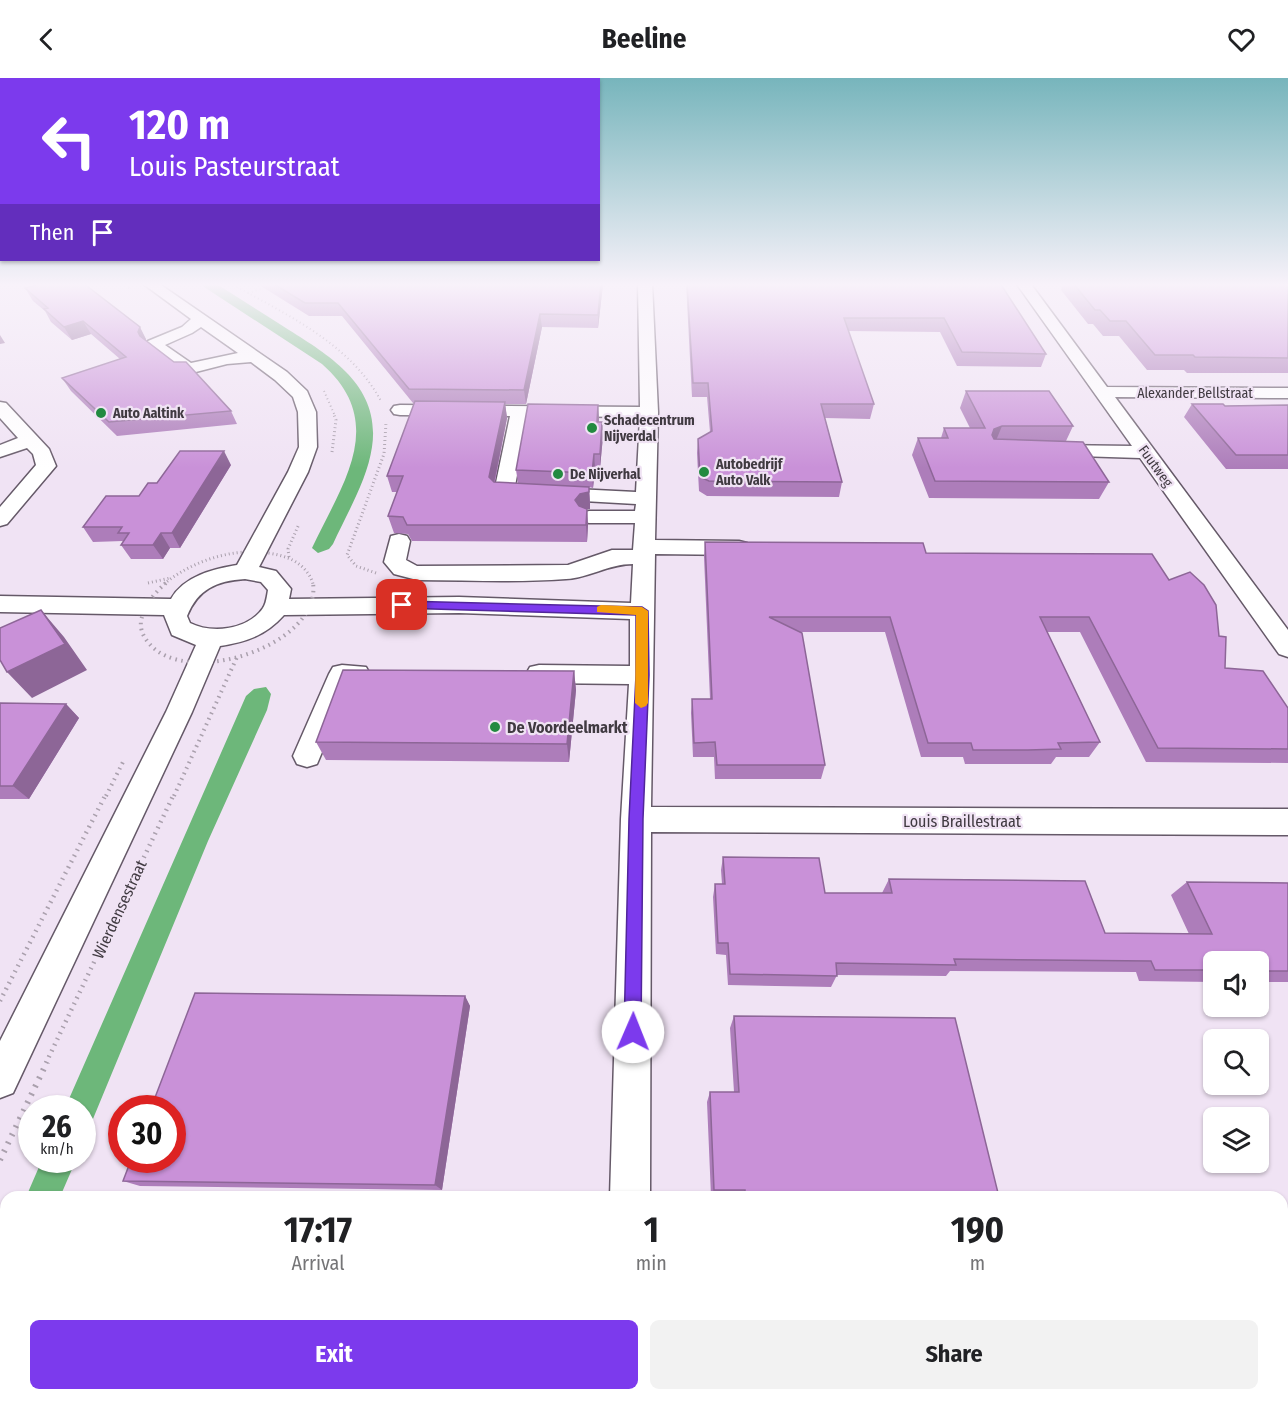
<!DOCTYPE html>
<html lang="en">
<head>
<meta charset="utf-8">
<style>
	:root { --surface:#fff; --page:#f2f2f2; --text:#202124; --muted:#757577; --accent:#7c3aed }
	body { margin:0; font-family:"Fira Sans Condensed",sans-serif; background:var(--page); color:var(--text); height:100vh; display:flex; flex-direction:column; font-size:22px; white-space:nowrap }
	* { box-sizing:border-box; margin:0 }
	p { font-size:20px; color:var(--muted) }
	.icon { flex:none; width:33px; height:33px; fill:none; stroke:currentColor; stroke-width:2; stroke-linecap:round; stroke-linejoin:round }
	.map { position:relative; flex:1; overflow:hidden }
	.sheet { position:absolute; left:0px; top:1113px; width:1288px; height:210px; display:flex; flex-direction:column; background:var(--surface); border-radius:18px 18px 0 0; box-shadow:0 2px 4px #0004 }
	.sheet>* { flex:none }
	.guide { position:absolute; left:0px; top:0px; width:600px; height:183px; box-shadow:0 2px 4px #0004; background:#7c3aed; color:#fff; overflow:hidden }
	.tools { position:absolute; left:1203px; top:873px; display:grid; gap:12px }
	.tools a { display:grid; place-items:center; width:66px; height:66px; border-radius:9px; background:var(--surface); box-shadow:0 2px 4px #0004; font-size:30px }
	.speed { position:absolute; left:18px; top:1017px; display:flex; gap:12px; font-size:30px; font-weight:700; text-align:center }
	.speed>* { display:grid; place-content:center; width:78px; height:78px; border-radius:50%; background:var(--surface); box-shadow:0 2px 4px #0004; line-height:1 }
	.speed small { font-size:15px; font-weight:400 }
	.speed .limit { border:9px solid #d22; background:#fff; color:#111 }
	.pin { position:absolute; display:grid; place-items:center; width:51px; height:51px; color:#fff; margin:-26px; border-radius:12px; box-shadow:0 3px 9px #0006 }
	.me { position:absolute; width:66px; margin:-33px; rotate:1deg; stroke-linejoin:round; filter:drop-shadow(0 0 4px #0008) }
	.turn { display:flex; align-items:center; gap:21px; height:126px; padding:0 30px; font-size:27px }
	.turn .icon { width:78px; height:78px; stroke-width:2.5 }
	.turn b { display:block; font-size:42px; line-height:51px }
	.then { display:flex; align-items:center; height:57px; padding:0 30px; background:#0003; gap:12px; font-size:22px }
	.eta { display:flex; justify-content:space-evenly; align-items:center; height:102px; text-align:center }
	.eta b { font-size:36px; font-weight:700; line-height:42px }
	.button { display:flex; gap:12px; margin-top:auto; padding:12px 30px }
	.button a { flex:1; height:69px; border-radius:9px; background:var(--accent); color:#fff; font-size:24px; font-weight:700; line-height:69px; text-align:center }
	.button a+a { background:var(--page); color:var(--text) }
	header { display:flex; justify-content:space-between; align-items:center; height:78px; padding:0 30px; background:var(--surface); font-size:27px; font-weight:700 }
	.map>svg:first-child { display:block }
	.water { fill:#6db77a }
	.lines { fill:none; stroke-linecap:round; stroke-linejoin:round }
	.minor-casing { stroke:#655968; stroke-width:3 }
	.path-far4 { stroke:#aaa0ad; stroke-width:2; stroke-dasharray:1 3; stroke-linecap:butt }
	.path-far3 { stroke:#aaa0ad; stroke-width:3; stroke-dasharray:1 3; stroke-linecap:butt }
	.path-far2 { stroke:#aaa0ad; stroke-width:4; stroke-dasharray:1.5 4.5; stroke-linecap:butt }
	.path-far1 { stroke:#aaa0ad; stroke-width:4.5; stroke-dasharray:1.5 5; stroke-linecap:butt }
	.path { stroke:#aaa0ad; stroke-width:6; stroke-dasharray:2 7; stroke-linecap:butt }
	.minor { fill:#fff; fill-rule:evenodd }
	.wall { fill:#ad7dba }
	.shaded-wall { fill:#8d6697 }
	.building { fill:#c991d8; stroke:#8d6697; stroke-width:1.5 }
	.route { fill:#7c3aed; stroke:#51269a; stroke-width:1.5 }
	.slow { fill:#f59e0b }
	.poi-dot { fill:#228a40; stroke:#f0e3f4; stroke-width:2 }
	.labels { text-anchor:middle; stroke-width:4.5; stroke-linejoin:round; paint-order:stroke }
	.far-street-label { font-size:14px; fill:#403a41; stroke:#f0e3f4 }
	.far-poi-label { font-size:14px; font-weight:bold; fill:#403a41; stroke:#f0e3f4; text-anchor:start }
	.poi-label { font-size:16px; font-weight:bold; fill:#403a41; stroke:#f0e3f4; text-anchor:start }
	.street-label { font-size:16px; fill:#403a41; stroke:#f0e3f4 }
</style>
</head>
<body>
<header><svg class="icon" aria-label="back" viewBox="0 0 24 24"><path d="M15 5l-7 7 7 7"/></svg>Beeline<svg class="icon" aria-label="heart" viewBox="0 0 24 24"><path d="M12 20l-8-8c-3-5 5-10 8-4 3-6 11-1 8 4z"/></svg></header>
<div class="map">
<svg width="1288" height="1323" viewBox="0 0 1288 1323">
	<rect width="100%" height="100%" fill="#f0e3f4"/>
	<!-- water -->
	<path class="water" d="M198,205h17c25,16 49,31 74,47 43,27 92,57 83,117 -5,34 -25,66 -39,97l-4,5 -11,4 -6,-5c30,-64 77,-125 10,-184z
		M266,609l5,7 -4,16 -59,131 -125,302 -1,-35h-17l181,-412 8,-7z
		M42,1082h34l-16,37h-34z
		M6,1164v85l-6,14v-86z"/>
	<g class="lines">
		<!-- minor casing -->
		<g class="minor-casing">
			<path id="minor" d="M142,205h16l129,89 20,19 9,21 1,35 -9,25 -49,95 17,4 15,18 -2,10 170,-2 172,6 2,-39c-25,0 -44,14 -67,15 -50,4 -100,1 -149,1l-23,-6 -10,-12 7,-26 8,-2 8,2 3,5 -4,19 11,6 151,-1 44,-15h21l2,-27h-46l-7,-2 -3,-4 3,-4 7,-2h46l1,-7 -139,-8 -3,-4 16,-76 -110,-1 -6,-1 -3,-4 3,-4 6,-1 240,2 -2,-124h14l6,129 -3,128 84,1 8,2 3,5 -3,5 -8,2 -84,-1 -4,253 637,2v26l-637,-3 -1,365h-40l11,-378 8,-135 -90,-1 -9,-2 -4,-7 4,-7 9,-2 91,1v-47l-171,-6 -175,2c-18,20 -37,27 -64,31l-28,66 -179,381 -13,5v-57l166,-329 30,-67 -24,-10 -8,-20 -164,-3v-16l171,3c13,-23 42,-30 66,-34l51,-93 11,-25 -1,-35 -5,-15 -18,-17 -24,-18 -24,2 -39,10 -6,-1 -34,-26 -2,-3 2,-3 34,-14 9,-8zM201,249l37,26 -47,10 -26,-18 27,-12zM528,338l112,1 -4,75 -121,-6zM245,501l16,3 7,8c-1,6 -2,14 -5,18 -15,22 -51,26 -73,15l-3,-7c11,-27 29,-35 58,-37z
				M1016,205h14l77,104 181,1v10l-173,-1 173,233v27l-9,-3 -139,-196 -93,-3 -2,-4 2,-4 7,-2 78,1z
				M0,324l6,1 43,46 7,17 -49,58 -7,2v-19l36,-42 -3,-11 -6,-6 -27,9v-12l18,-7 -18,-20z
				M342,587l24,2 4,7 -4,7 -15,2 -34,81 -10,3 -10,-3 -4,-8 36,-82 4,-7z
				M604,1317h46v6h-46z"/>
		</g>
		<!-- path-far4 -->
		<path class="path-far4" d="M122,205l9,7
			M230,205c55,31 120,60 151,118
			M248,215l13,-4
			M324,313l11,25"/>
		<!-- path-far3 -->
		<path class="path-far3" d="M332,374l4,-32 -2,-5
			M289,479l-1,-8 11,-25
			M376,495l-20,-7 -9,-11 37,-101 2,-31
			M148,505l22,-5
			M164,506c33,-27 83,-41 124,-26 11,4 22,14 25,26"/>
		<!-- path-far2 -->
		<path class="path-far2" d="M166,505c-11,9 -22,23 -25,38 -1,8 2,15 7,21 36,48 174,4 165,-59
			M106,718l18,-36
			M174,718l63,-139"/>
		<!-- path-far1 -->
		<path class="path-far1" d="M0,923l106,-207
			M46,985l128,-269"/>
		<!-- path -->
		<path class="path" d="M0,1082l47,-98"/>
		<!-- minor -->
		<use href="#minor" class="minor"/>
	</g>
	<!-- wall -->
	<path class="wall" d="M256,205h347l-5,45 -56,-1 -16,77h-21l2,14 -12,64 23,1 -2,-13 82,-65 1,17 4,14 -3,32h-5l-2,20 -4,-1 1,17v5h-3l1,16 -1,17 -175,-1 -4,-7 -14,-1 -6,-17 9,-24h-5l-5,-16 28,-73h-2l-71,-87h-33z
		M686,205h314l46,71 -5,13 -84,-1 -17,-34 -92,-1 26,73 -4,15 -45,-1 17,64 -3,15 -132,-1 -8,-5 -2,-38 1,-14 12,-7 -3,-35h-15z
		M1063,205h225v90h-101l-3,-3h-37l-28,-34h-16l-10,-12h-5l-27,-34z
		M25,210l121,51v1l85,71 6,13 -120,12 -46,-45 -9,-13 58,-19 -29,-25 -19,6 -21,-18 -6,-11 -12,-10z
		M966,313l107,35 -7,15 43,41 -10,17 -170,-1 -17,-43 6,-17h23l3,-10h26l-10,-20z
		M1192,326l33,2 63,-1v64h-62l-42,-52z
		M231,387l-51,83h-10l-7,11h-32l-10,-14 2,-4 -30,1 -10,-15 56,-31 18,-13z
		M705,464l221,11 243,27 50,56 6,32 63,40v55l-142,-1 -66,-130h-33l53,110 -11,15h-33l-5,7h-86l-2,-7h-42l-36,-125h-86l26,133 -4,14h-106l-1,-22h-21l-2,-44 1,-14h18l-6,-142z
		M574,593l2,19 -7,72 -243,-2 -10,-18z
		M0,625l66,1 13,14 -50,81h-29z
		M723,779l102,36h57l7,-14 216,54 84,1 -18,-39 16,-13 101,1v99h-30v-20h-44v20l-75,-1 -3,-9 -186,-1 -4,5 -109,-1 -6,12 -103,-2 -2,-30 -10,-1 -3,-57 2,-13h7l-1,-14z
		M465,918l5,10 -28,184 -302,-4 -17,-5z
		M734,938l265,181 -288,-1 -4,-94 3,-10h24l-4,-64z"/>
	<!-- shaded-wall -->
	<path class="shaded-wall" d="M601,205h2v2l-5,43v-13z
		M540,236l2,13 -16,77 -2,-14z
		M83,243l8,13 -19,6 -8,-13z
		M140,249l6,12 -2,6 -6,-13z
		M0,257l5,8 -5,1z
		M505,324l2,16 -15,75 -3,-16z
		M598,327l1,14 -2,17v-14z
		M602,344l1,14 -3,32v-14z
		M1002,348l-7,17 -8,3 7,-17z
		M224,373l7,14 -51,83 -8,-15z
		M594,376l1,14 -2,20 -1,-15z
		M589,409l1,17v5h-3l1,16 -1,17 -1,-17 -5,-14 -6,-11 5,-6z
		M161,455l9,15 -7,11 -10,-14z
		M41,532l23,27 23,33 -55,28 -25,-26z
		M574,593l2,19 -7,72 -2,-18z
		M66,626l13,14 -50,81 -16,-13z
		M465,918l5,10 -28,184 -7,-5z"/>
	<!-- building -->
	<path class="building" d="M44,205h39l57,44 -2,5 2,4 34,26h12l45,49 -122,11 -47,-44 64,-21 -43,-36 -19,6 -20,-18 4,-1 -23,-20z
		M272,205h329l-3,32 -58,-1 -16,76 -115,-1 -71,-86h-33z
		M687,205h313l46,71 -84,-2 -18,-34h-100l30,86h-53l21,78 -133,-1 -9,-4 -2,-38 14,-8 -4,-48h-15z
		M1073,205h215v75l-93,-1 -2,-2h-38l-29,-34h-16l-10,-11h-5z
		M966,313h83l24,35h-71l-8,3 -2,6 2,4 89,3 26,40 -174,-1 -17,-43h30l-4,-10h41z
		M415,323l90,1 -16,75 5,5 95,5v5l-9,2 -5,6 4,6 8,3 -1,16h-179l-4,-8 -15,-1 15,-40h-16z
		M528,326l70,1 -1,17h5l-2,32h-6l-2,19 -76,-3z
		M1192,326h31l2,2 63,-1v50h-52z
		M180,373h44l-52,82h-11l-8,12h-32l8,-12h-11l4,-6h-39l23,-31h33l9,-13h9z
		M705,464l218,1 3,10 226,1 17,26 21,-8 14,13 12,20 3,31 7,1 -1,31 38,3 25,37v41l-130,-1 -69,-131h-49l60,125 -42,1 3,6 -33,1h-55l-2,-7h-43l-38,-126h-121l33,16 23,132h-108l-2,-23 -21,1 -2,-44h20z
		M41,532l24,34 -58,28 -7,-12v-32z
		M343,592l231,1 -7,73 -251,-2z
		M0,625l66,1 -53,82h-13z
		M723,779l96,1 6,35h67l-3,-14 196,2 20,52 107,1 -25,-52 101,1v88h-30v-9h-44v8h-59l-4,-9 -197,-2 2,6 -120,-2 1,13 -107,-2 -2,-31h-10l-3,-59h10z
		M195,915l270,3 -30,189 -312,-4 8,-21h41v-52h-21z
		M734,938l221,2 44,179h-254v-7h-31l-4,-98h29z"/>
	<!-- sky -->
	<linearGradient id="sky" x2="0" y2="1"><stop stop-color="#77b5bc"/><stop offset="0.53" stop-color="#f8f2fa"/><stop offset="1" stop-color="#f8f2fa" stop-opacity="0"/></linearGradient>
	<rect width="1288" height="390" fill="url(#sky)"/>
	<!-- route -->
	<path class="route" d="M402,523l240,6 6,4 1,64 -6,144 -2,213 -2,6 -6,3 -7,-3 -2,-6 5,-213 7,-144v-60l-238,-7 -2,-3z"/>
	<!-- slow -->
	<path class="slow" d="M601,527l41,2 6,4v92l-2,3 -5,2 -6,-5 1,-88 -39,-3v-5z"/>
	<!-- markers -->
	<g class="poi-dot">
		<circle cx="101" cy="335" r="6"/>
		<circle cx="592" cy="350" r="6"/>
		<circle cx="704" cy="394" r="6"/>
		<circle cx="558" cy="396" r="6"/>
		<circle cx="495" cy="649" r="6"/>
	</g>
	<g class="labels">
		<!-- far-street labels -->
		<g class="far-street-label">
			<text x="1195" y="320">Alexander Bellstraat</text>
			<text transform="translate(1156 388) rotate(54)" y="5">Fuutweg</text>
		</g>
		<!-- far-poi labels -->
		<g class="far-poi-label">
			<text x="113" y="340">Auto Aaltink</text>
			<text x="604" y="347">Schadecentrum<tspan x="604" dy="16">Nijverdal</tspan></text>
			<text x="716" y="391">Autobedrijf<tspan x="716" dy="16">Auto Valk</tspan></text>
			<text x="570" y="401">De Nijverhal</text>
		</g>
		<!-- poi labels -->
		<g class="poi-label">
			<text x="507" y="655">De Voordeelmarkt</text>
		</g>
		<!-- street labels -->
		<g class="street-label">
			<text x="962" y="749">Louis Braillestraat</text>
			<text transform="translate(119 831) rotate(-65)" y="6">Wierdensestraat</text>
		</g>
	</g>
</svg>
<div class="tools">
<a><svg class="icon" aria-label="sound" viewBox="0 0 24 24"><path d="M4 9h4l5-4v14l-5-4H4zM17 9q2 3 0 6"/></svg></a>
<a><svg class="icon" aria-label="search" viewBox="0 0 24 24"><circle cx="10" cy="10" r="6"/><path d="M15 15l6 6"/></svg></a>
<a><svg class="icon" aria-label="layers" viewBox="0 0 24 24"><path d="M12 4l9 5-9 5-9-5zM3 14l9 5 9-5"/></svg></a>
</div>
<div class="speed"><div>26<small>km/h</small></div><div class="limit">30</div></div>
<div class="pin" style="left:402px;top:527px;background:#d93025"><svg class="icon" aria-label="arrive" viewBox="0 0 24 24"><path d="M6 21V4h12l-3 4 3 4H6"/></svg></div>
<svg class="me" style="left:633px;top:954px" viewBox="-20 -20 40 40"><circle r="19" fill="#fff"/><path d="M0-13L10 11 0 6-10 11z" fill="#7c3aed"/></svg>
<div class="guide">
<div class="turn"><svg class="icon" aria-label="left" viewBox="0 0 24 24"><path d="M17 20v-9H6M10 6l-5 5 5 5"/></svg><div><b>120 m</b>Louis Pasteurstraat</div></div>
<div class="then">Then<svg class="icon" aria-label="arrive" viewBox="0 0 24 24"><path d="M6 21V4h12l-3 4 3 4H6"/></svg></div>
</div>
<section class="sheet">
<div class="eta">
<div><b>17:17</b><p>Arrival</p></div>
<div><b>1</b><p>min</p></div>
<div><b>190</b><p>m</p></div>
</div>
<div class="button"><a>Exit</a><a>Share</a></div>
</section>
</div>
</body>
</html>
